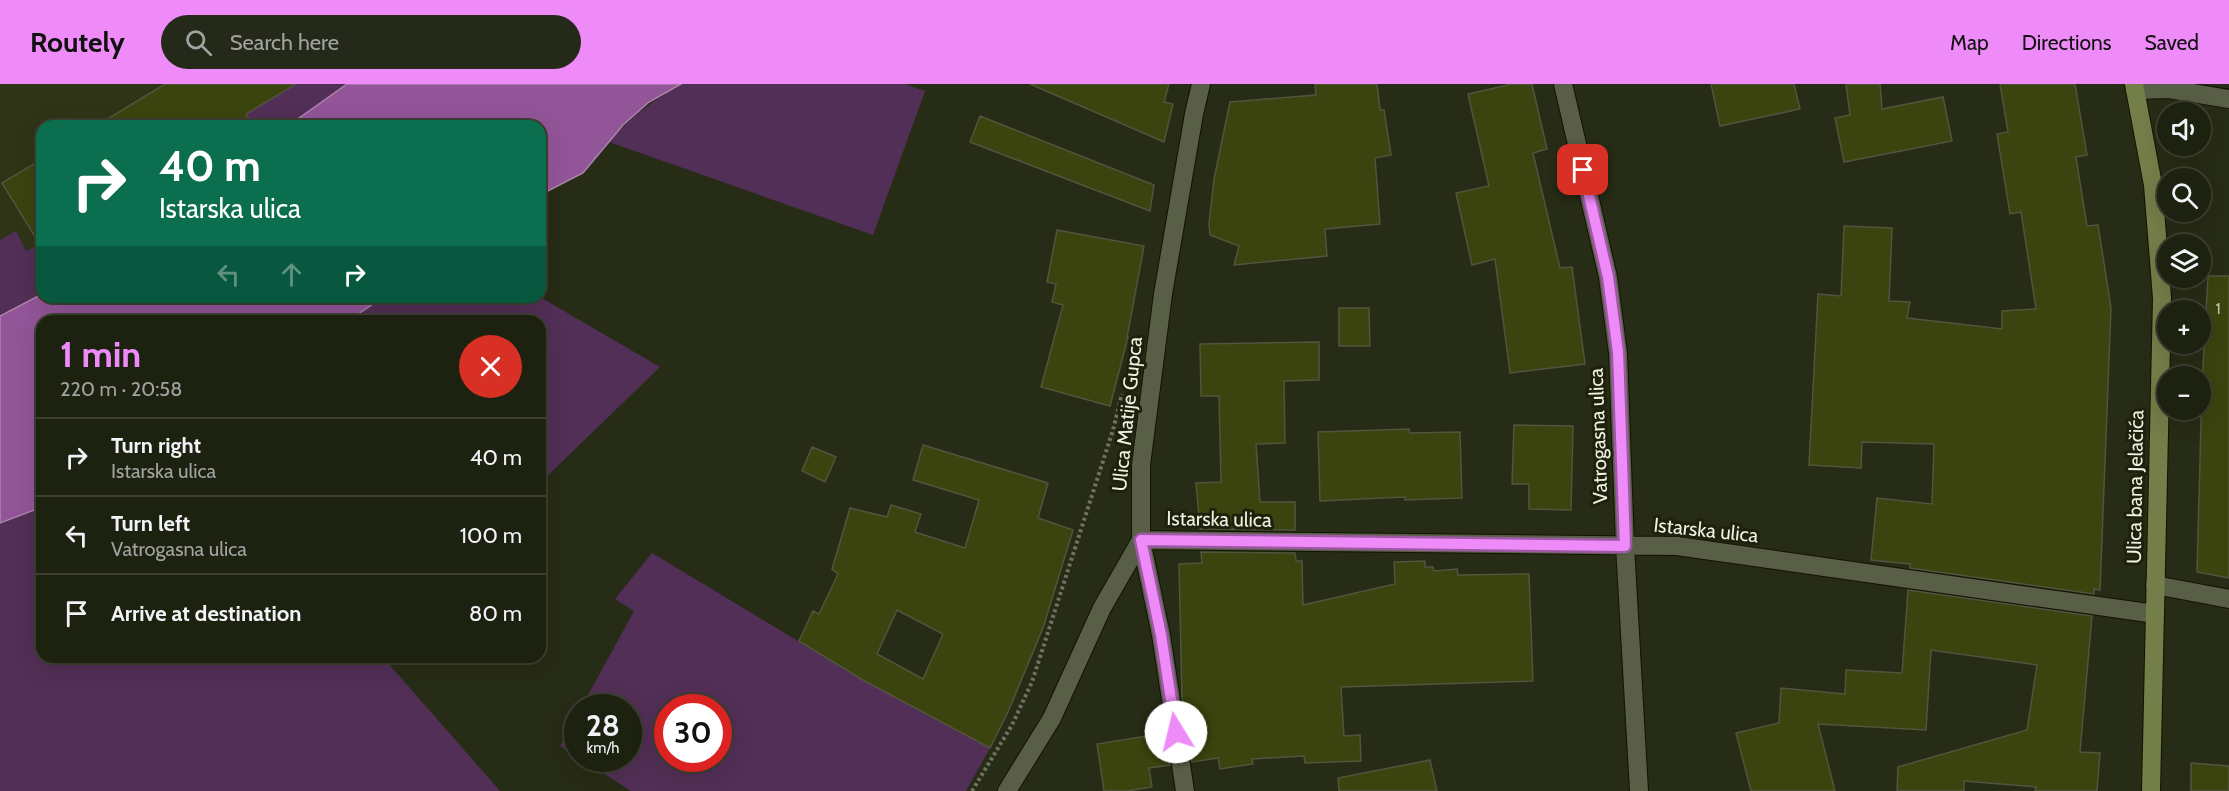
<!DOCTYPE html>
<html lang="en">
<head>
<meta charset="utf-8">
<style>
	:root { --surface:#1d2110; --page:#252919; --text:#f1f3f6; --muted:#a0a39f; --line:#3b3e30; --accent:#ee8bf8 }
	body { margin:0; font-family:Cabin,sans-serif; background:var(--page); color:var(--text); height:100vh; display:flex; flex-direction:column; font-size:22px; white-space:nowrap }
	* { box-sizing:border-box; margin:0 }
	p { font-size:20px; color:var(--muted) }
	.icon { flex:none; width:33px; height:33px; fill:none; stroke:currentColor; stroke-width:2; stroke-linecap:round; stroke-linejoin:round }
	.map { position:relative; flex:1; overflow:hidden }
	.panel { position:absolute; left:36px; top:231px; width:510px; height:348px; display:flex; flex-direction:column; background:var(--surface); border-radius:18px; box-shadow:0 6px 24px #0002,0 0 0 2px var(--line) }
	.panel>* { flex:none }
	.top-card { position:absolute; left:36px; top:36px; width:510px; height:183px; border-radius:18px; box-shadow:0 6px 24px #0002,0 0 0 2px var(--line); background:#0b6e4f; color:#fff; overflow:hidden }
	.controls { position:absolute; left:2157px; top:18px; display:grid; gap:12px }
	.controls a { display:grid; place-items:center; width:54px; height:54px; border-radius:50%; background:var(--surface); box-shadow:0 6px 24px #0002,0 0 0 2px var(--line); font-size:30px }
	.speed { position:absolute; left:564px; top:610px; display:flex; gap:12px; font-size:30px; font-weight:700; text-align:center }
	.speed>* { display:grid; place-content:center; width:78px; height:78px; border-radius:50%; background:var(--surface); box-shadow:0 6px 24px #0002,0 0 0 2px var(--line); line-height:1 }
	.speed small { font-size:15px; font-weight:400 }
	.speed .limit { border:9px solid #d22; background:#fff; color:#111 }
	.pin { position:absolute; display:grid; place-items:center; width:51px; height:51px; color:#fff; margin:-26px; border-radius:12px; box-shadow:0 3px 9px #0006 }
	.me { position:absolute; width:66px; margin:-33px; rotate:351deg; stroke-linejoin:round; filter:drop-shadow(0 0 4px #0008) }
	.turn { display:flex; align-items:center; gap:21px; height:126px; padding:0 24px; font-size:27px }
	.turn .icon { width:78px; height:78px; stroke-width:2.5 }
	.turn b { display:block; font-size:42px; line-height:51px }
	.lanes { display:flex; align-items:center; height:57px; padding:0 24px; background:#0003; justify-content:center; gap:30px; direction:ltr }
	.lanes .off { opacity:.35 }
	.round { display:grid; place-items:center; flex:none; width:63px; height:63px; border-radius:32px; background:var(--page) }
	.overview { display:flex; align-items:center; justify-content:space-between; height:102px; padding:0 24px }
	h1 { font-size:36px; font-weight:800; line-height:45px; color:var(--accent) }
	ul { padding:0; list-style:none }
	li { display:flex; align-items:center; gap:18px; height:78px; padding:0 24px; border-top:2px solid var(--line) }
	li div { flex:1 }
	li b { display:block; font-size:22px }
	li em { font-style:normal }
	header { display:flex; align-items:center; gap:36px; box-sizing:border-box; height:84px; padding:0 30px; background:var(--accent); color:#111 }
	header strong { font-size:28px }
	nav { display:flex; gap:33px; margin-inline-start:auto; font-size:21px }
	.search { width:420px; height:54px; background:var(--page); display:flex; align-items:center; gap:15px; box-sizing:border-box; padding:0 21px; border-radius:33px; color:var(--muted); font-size:22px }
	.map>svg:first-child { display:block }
	.built { fill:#2f3417 }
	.green { fill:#522f56; fill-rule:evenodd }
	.water { fill:#925598; stroke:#ae84ae; stroke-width:1.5 }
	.building { fill:#3b430f; stroke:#51553e; stroke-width:1.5; fill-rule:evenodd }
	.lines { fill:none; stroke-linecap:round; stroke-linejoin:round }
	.street-casing { stroke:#111402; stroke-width:20 }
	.secondary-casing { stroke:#111402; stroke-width:20 }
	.path { stroke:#6f7360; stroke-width:4; stroke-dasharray:3 3; stroke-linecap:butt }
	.street { stroke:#595e46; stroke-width:18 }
	.secondary { stroke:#747e49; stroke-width:18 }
	.route-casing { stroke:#9b5aa1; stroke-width:15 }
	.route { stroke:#ee8bf8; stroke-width:10 }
	.labels { text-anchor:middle; stroke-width:6; stroke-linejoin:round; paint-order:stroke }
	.number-label { font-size:16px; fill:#c1c6ae }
	.street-label { font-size:20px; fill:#eef1e3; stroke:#1e220c }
</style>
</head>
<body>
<header>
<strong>Routely</strong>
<div class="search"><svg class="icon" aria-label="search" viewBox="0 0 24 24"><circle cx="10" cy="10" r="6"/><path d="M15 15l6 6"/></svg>Search here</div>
<nav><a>Map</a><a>Directions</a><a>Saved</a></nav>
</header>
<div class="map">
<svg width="2229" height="707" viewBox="0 0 2229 707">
	<rect width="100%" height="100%" fill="#272c16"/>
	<!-- built -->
	<path class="built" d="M0,0h296l-50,30 2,4 -13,8h-193v117l-16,8 -10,-20 -16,9z"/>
	<!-- green -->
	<path class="green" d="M296,0h51l-59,42h-53l13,-8 -2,-4z
		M681,0h224l20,7 -52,144 -264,-93c22,-25 43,-41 72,-58z
		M16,147l10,20 16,-8v51l-42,22v-76z
		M383,213h157l120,70 -120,116v-162h-192z
		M42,423v150h351l-6,5 113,129h-500v-268z
		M652,469l211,127 127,68 -24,43h-335l-50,-32h47v-51h-47l53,-97 -19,-12zM668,624h50v51h-50z
		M577,630v43l-17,-11z"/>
	<!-- water -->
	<path class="water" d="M347,0h334l-32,18 -26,23 -40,48 -43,22v-69h-252z
		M42,210v3h341l-35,24h-306v186l-42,16v-207z"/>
	<!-- building -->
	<path class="building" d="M165,0h131l-50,30 2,4 -13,8h-139z
		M1030,0h139l-5,18 9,2 -9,38z
		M1315,0h62l3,26h4l7,45 -16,3 5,66 -55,5 2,27 -93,9 5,-19 -29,-11 -1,-11 5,-45 16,-77 86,-7z
		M1512,0h20l15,65 -14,4 27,115 12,-1 13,97 -75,9 -15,-114 -23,6 -16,-72 33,-7 -21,-92z
		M1711,0h83l6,25 -80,17z
		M1846,0h34l2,25 61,-12 9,44 -108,21 -9,-44 15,-3z
		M2000,0h75l12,71 -11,2 11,69 11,-1 13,83 -11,282 -6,-1v5l-184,-26v-4l-39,-4 6,-62 55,6 2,-60 -72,-2 -1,26 -52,-3 9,-171 23,2 3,-70 48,2 -3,73 21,1 -3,16 95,11v-18l34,-2 -15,-97 -11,2 -13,-80 11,-2z
		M980,32l174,69 -4,26 -180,-69z
		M42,75v89l-40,-65z
		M1057,146l87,16 -17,91h1l-18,69 -69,-19 22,-82 -11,-3 4,-18 -9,-2z
		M2208,192h21v302l-32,-6 5,-187z
		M1339,224h30l1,38h-31z
		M1319,258v38l-35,1 1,62 -29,1 4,58h35v28l-95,-1 -4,-46 25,-1 -2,-86h-18l-1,-52z
		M1514,341l59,1 -2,84 -42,-1v-25h-17z
		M1409,345l1,4 50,-1 2,66 -57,2v-3l-85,4 -2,-69z
		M923,361l125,38 -10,35 35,12 -30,98 -35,84 -18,36 -127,-68 -64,-39 14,-30 6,3 19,-40 -6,-5 18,-61 37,9 4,-12 30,9 -6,18 50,16 14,-48 -66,-20zM897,526l46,24 -20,45 -46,-25z
		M812,363l24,10 -11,25 -23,-11z
		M1201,468l94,1 1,8h6l1,44 92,-21 -1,-22 31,-1v6h8l1,4 23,-2 1,6 71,-1 4,107 -192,6 3,49 16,-1 1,26 -56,2 -1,-7 -52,3 1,5 -33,5 -2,-11 -26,4 -10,-62 -3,-136 23,-1z
		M1908,506l184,26 -12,136 20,1 -3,38h-62l1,-4 -72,-6v10h-67l1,-24 129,-37 10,-65 -106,-15 -5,80 -108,-6 17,67h-84l-15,-58 43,-10 2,-35 64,6 1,-24 56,3z
		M1165,649l5,32 -21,3 3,19 -25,4h-23l-7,-47z
		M1430,676l7,31h-98l-1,-13z
		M2191,679l38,3v25h-38z"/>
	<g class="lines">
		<!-- street casing -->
		<g class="street-casing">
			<path id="street" d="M1563,0l45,193 10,76 7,193 14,245
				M2135,6l34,-1 60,10
				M1141,456l536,6 478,68
				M2155,501l74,14
				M1007,707l45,-73 50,-110 39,-68
				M1185,707l-24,-156 -20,-95v-75l22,-171 31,-180 7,-30"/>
		</g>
		<!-- secondary casing -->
		<g class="secondary-casing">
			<path id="secondary" d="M2134,0l19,101 9,113 -11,493"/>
		</g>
		<!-- path -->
		<path class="path" d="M972,707l40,-66 20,-43 81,-252 9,-36"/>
		<!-- street -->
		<use href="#street" class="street"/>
		<!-- secondary -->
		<use href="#secondary" class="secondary"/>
	</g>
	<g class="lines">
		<!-- route casing -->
		<g class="route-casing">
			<path id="route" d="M1176,648l-15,-97 -20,-95 484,6 -7,-194 -10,-75 -25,-107"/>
		</g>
		<!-- route -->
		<use href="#route" class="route"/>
	</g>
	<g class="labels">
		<!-- number labels -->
		<g class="number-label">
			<text x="2218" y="230">1</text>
		</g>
		<!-- street labels -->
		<g class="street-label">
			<text transform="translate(1127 330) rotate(-84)" y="7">Ulica Matije Gupca</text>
			<text transform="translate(1598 352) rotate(-92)" y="7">Vatrogasna ulica</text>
			<text transform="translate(2135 403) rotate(-89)" y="7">Ulica bana Jelačića</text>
			<text transform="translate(1219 435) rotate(1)" y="7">Istarska ulica</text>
			<text transform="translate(1706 446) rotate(6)" y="7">Istarska ulica</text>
		</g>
	</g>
</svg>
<div class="controls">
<a><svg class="icon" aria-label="sound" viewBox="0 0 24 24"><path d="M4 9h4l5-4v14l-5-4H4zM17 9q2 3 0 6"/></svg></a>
<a><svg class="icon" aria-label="search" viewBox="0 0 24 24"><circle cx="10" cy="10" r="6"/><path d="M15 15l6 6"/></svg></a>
<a><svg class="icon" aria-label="layers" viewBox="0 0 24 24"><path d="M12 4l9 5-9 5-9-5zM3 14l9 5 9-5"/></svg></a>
<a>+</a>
<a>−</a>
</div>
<div class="speed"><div>28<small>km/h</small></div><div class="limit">30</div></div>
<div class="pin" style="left:1583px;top:86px;background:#d93025"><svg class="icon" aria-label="arrive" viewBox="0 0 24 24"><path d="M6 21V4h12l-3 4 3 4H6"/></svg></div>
<svg class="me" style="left:1176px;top:648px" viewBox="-20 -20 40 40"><circle r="19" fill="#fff"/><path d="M0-13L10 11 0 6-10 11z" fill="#ee8bf8"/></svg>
<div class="top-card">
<div class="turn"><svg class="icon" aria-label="right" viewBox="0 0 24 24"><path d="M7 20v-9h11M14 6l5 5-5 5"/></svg><div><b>40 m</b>Istarska ulica</div></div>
<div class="lanes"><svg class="icon off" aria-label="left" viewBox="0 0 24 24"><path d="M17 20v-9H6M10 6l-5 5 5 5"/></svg><svg class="icon off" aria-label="ahead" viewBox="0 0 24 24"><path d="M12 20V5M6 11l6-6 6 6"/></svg><svg class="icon" aria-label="right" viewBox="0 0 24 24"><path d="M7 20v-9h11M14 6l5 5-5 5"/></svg></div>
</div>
<section class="panel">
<div class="overview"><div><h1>1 min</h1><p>220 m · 20:58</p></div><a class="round" style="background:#d93025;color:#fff"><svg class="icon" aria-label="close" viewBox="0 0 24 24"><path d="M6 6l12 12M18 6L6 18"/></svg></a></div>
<ul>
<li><svg class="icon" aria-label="right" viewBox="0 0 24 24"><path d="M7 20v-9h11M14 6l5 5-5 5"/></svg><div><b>Turn right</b><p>Istarska ulica</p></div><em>40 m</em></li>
<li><svg class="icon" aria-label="left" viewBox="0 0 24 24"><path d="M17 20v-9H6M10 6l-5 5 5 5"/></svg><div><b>Turn left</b><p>Vatrogasna ulica</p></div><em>100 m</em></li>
<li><svg class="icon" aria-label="arrive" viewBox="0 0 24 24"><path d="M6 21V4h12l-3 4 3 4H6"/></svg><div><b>Arrive at destination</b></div><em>80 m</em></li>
</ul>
</section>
</div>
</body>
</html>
